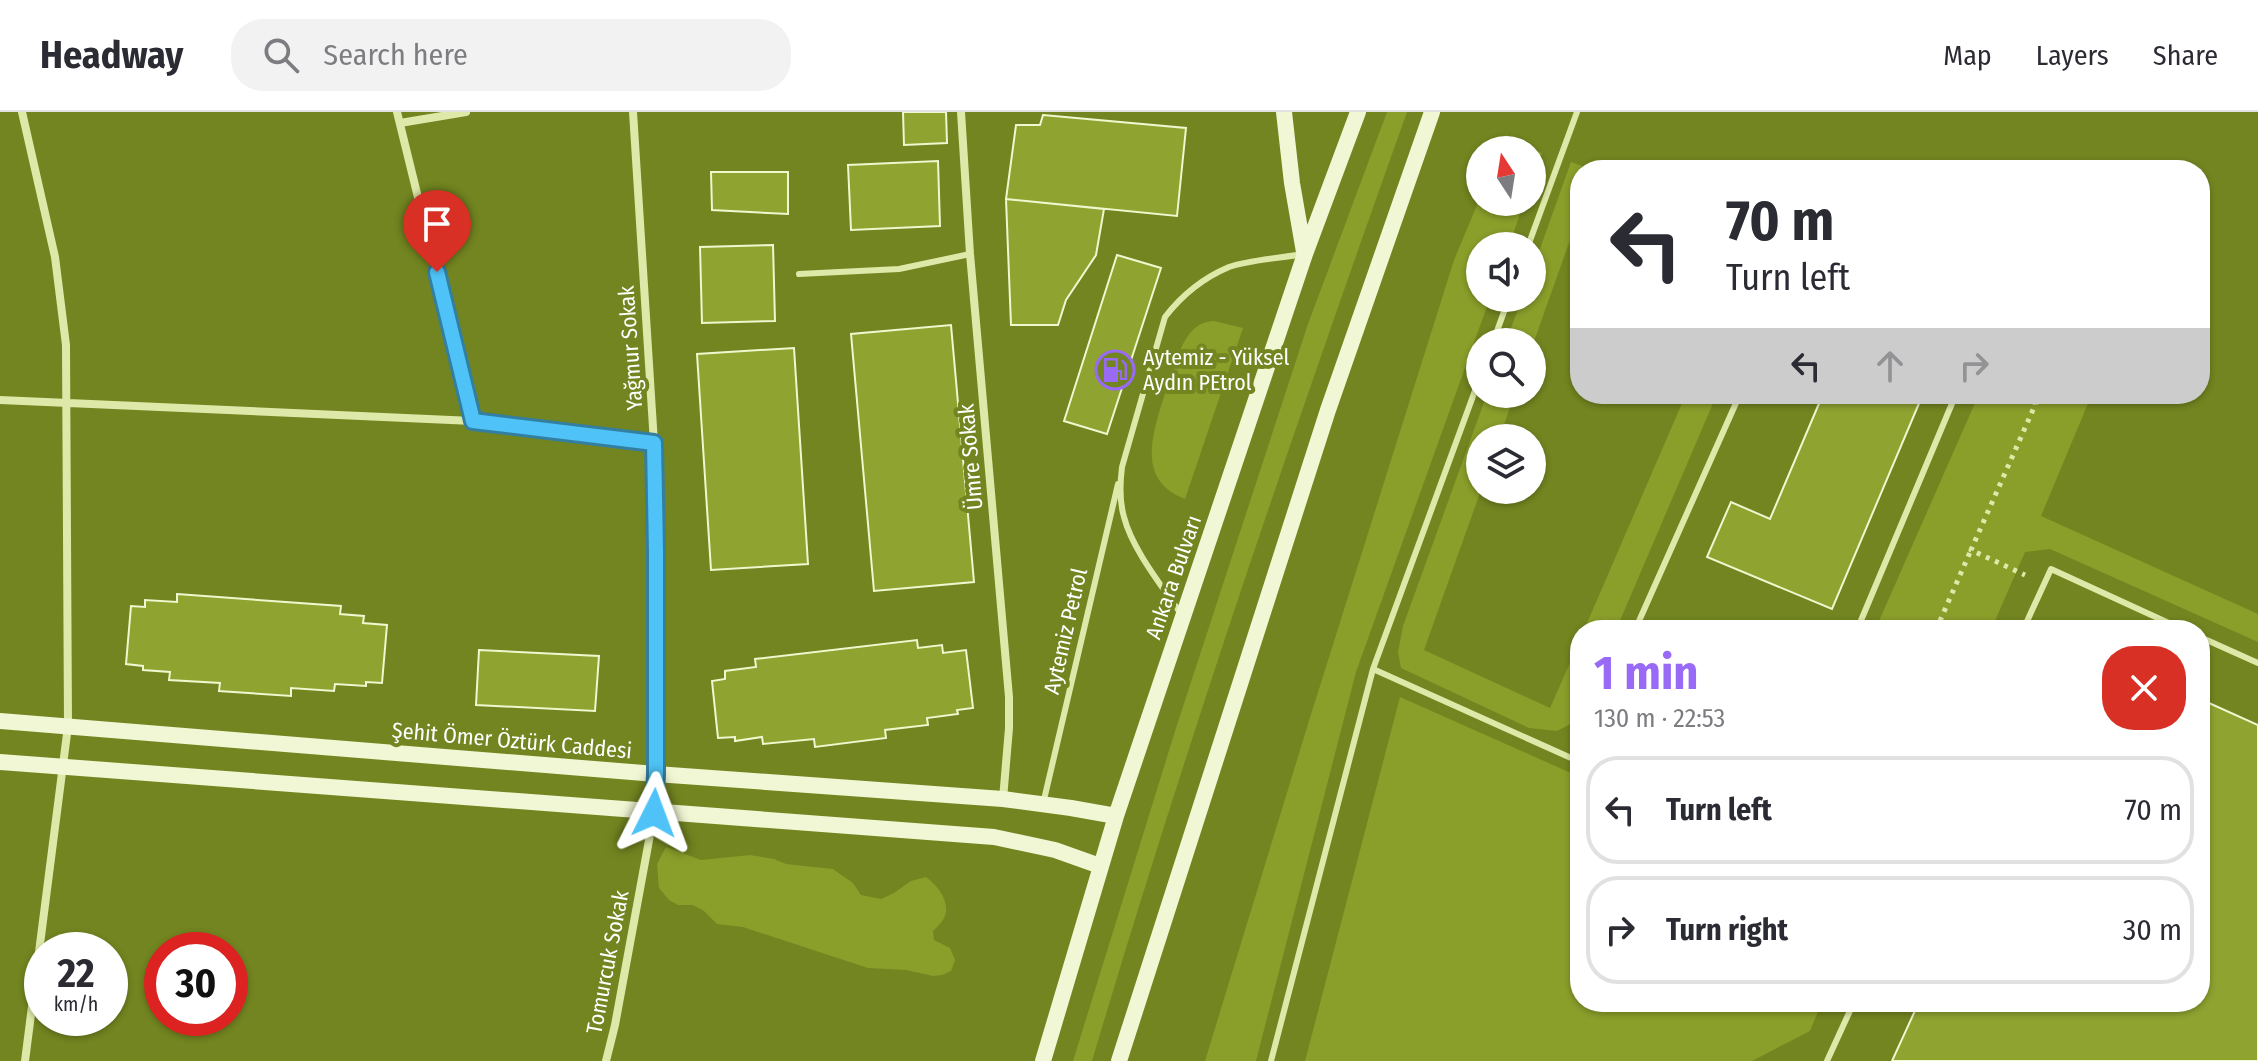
<!DOCTYPE html>
<html lang="en">
<head>
<meta charset="utf-8">
<style>
	:root { --surface:#fff; --page:#f2f2f3; --text:#2b2b33; --muted:#7c7c81; --line:#e1e1e2; --accent:#996af6 }
	body { margin:0; font-family:"Fira Sans Condensed",sans-serif; background:var(--page); color:var(--text); height:100vh; display:flex; flex-direction:column; font-size:30px; white-space:nowrap }
	* { box-sizing:border-box; margin:0 }
	p { font-size:26px; color:var(--muted) }
	.icon { flex:none; width:44px; height:44px; fill:none; stroke:currentColor; stroke-width:2; stroke-linecap:round; stroke-linejoin:round }
	.map { position:relative; flex:1; overflow:hidden }
	.drawer { position:absolute; left:1570px; top:508px; width:640px; height:392px; display:flex; flex-direction:column; background:var(--surface); border-radius:32px; box-shadow:0 2px 6px #0004 }
	.drawer>* { flex:none }
	.banner { position:absolute; left:1570px; top:48px; width:640px; height:244px; border-radius:32px; box-shadow:0 2px 6px #0004; background:#fff; color:var(--text); overflow:hidden }
	.needle { width:52px; rotate:348deg }
	.tools { position:absolute; left:1466px; top:24px; display:grid; gap:16px }
	.tools a { display:grid; place-items:center; width:80px; height:80px; border-radius:50%; background:var(--surface); box-shadow:0 2px 6px #0004; font-size:40px }
	.speed { position:absolute; left:24px; top:820px; display:flex; gap:16px; font-size:40px; font-weight:700; text-align:center }
	.speed>* { display:grid; place-content:center; width:104px; height:104px; border-radius:50%; background:var(--surface); box-shadow:0 2px 6px #0004; line-height:1 }
	.speed small { font-size:20px; font-weight:400 }
	.speed .limit { border:12px solid #d22; background:#fff; color:#111 }
	.pin { position:absolute; display:grid; place-items:center; width:68px; height:68px; color:#fff; margin:-82px -34px; border-radius:50% 50% 50% 0; rotate:-45deg; box-shadow:0 0 8px #0007 }
	.pin .icon { rotate:45deg }
	.me { position:absolute; width:88px; margin:-44px; rotate:3deg; stroke-linejoin:round; filter:drop-shadow(0 0 6px #0008) }
	.turn { display:flex; align-items:center; gap:28px; height:168px; padding:0 24px; font-size:36px }
	.turn .icon { width:104px; height:104px; stroke-width:2.5 }
	.turn b { display:block; font-size:56px; line-height:68px }
	.lanes { display:flex; align-items:center; height:76px; padding:0 24px; background:#0003; justify-content:center; gap:40px; direction:ltr }
	.lanes .off { opacity:.35 }
	.round { display:grid; place-items:center; flex:none; width:84px; height:84px; border-radius:32px; background:var(--page) }
	.summary { display:flex; align-items:center; justify-content:space-between; height:136px; padding:0 24px }
	h1 { font-size:48px; font-weight:700; line-height:60px; color:var(--accent) }
	ul { padding:0; list-style:none }
	li { display:flex; align-items:center; gap:24px; height:108px; margin:0 16px 12px; padding:0 8px; border:4px solid var(--line); border-radius:32px }
	li div { flex:1 }
	li b { display:block; font-size:30px }
	li em { font-style:normal }
	header { display:flex; align-items:center; gap:48px; box-sizing:border-box; height:112px; padding:0 40px; background:var(--surface); border-bottom:2px solid var(--line) }
	header strong { font-size:38px }
	nav { display:flex; gap:44px; margin-inline-start:auto; font-size:28px }
	.search { width:560px; height:72px; background:var(--page); display:flex; align-items:center; gap:20px; box-sizing:border-box; padding:0 28px; border-radius:32px; color:var(--muted); font-size:30px }
	.map>svg:first-child { display:block }
	.green { fill:#8a9e2a }
	.building { fill:#8ea330; stroke:#f0f7ce; stroke-width:2 }
	.lines { fill:none; stroke-linecap:round; stroke-linejoin:round }
	.path { stroke:#dee9a9; stroke-width:5; stroke-dasharray:4 6; stroke-linecap:butt }
	.lane { stroke:#dee9a9; stroke-width:6 }
	.street { stroke:#dee9a9; stroke-width:8 }
	.secondary { stroke:#f1f7d4; stroke-width:16 }
	.route-casing { stroke:#337fa1; stroke-width:20 }
	.route { stroke:#4fc3f7; stroke-width:14 }
	.labels { text-anchor:middle; stroke-width:8; stroke-linejoin:round; paint-order:stroke }
	.street-label { font-size:22px; fill:#fff; stroke:#728520 }
	.poi-label { font-size:22px; fill:#fff; stroke:#728520; text-anchor:start }
</style>
</head>
<body>
<header>
<strong>Headway</strong>
<div class="search"><svg class="icon" aria-label="search" viewBox="0 0 24 24"><circle cx="10" cy="10" r="6"/><path d="M15 15l6 6"/></svg>Search here</div>
<nav><a>Map</a><a>Layers</a><a>Share</a></nav>
</header>
<div class="map">
<svg width="2258" height="949" viewBox="0 0 2258 949">
	<rect width="100%" height="100%" fill="#728520"/>
	<!-- green -->
	<path class="green" d="M1387,0h20c-112,314 -220,629 -315,949h-19l103,-333 132,-404z
		M1506,23l36,18 -10,27v-30h-32z
		M1571,50l22,8h-13v42l-48,135v-5h-26l16,-44h10v-27z
		M1480,86v4h44l-15,44h-29v52h10l-134,374 -100,389h-51l103,-337 146,-464z
		M1214,209l29,7 -58,171c-47,-18 -34,-61 -22,-99 6,-18 13,-36 19,-54 8,-15 15,-24 32,-25z
		M1487,282h28l-16,44h-19l1,52 -57,160 126,58 30,-68v73l-4,8 -19,10 -28,-3 -128,-60 -3,-16 5,-26z
		M1686,282h31l-101,236h-32z
		M1979,282h113l-51,122 217,98v28l-208,-93 -25,3 -34,78h-116z
		M1400,585l180,80v225h242l-12,29 -58,30h-447z
		M666,735l35,13 49,-5 24,4 12,5 47,5 20,14 8,12 20,4 13,-6 17,-12 15,-4c12,9 24,24 19,39 -2,6 -8,11 -12,15l1,9 16,8 5,12 -4,11 -9,4 -9,1 -27,-6 -38,-2 -125,-41 -26,-3 -13,-13 -11,-6h-15l-9,-5 -10,-12 -2,-24z"/>
	<!-- building -->
	<path class="building" d="M903,0h43l1,31 -43,2z
		M1043,3l143,13 -9,88 -171,-17 10,-74h24z
		M938,49l2,65 -89,4 -3,-65z
		M711,60h77v42l-76,-4z
		M1006,87l98,10 -8,46 -30,45 -8,25h-47z
		M773,133l2,76 -73,2 -2,-76z
		M1117,143l44,13 -54,166 -43,-13z
		M951,213l23,257 -100,9 -23,-257z
		M794,236l14,216 -97,6 -14,-216z
		M1823,282h100l-91,215 -125,-52 24,-55 39,17z
		M177,482l164,12 -1,8 24,2 -1,7 24,2 -5,58 -16,-1v4l-31,-2 -1,7 -43,-3v8l-72,-5 1,-8 -51,-3 1,-8 -27,-2v-4l-17,-2 5,-58 14,1v-7l32,2z
		M917,528l1,8 24,-3 1,8 23,-3 7,58 -16,2 1,4 -31,4 1,7 -43,5 1,8 -71,9 -1,-8 -51,5 -1,-7 -27,4v-4l-17,1 -6,-57 13,-2v-8l31,-4 -1,-8z
		M479,538l120,6 -4,55 -119,-6z
		M2200,587l58,26v336h-366l27,-59h281z"/>
	<g class="lines">
		<!-- path -->
		<path class="path" d="M2015,282l21,9 -65,147 54,25
			M1936,518l35,-80"/>
		<!-- lane -->
		<path class="lane" d="M1528,134l49,-134
			M799,162l100,-5 71,-15
			M1493,230l16,-44
			M1181,502c-19,-28 -49,-65 -57,-97 -5,-17 -4,-34 -2,-50l43,-150c17,-22 38,-39 64,-50 19,-7 53,-9 74,-13
			M1635,518l105,-236
			M1857,518l99,-236
			M2023,518l28,-61 133,61
			M2200,525l58,26
			M1373,557l107,-292
			M1043,692l75,-320
			M1271,949l102,-392 207,93
			M1827,949l27,-59"/>
		<!-- street -->
		<path class="street" d="M22,0l33,145 11,88 2,381 -43,335
			M397,0l76,309
			M961,0l9,142 39,443v31l-6,71
			M400,11l66,-11
			M0,288l473,21 181,22
			M606,949l9,-36 39,-212 2,-39v-222l-2,-109 -21,-331"/>
		<!-- secondary -->
		<path class="secondary" d="M1284,0l8,71 12,69
			M0,609l656,53 347,25 68,9 45,8
			M0,650l994,75 61,13 45,16
			M1043,949l73,-245 189,-562 53,-142
			M1119,949l209,-651 104,-298"/>
	</g>
	<g class="lines">
		<!-- route casing -->
		<g class="route-casing">
			<path id="route" d="M437,160l36,149 181,22 2,109v222l-2,39"/>
		</g>
		<!-- route -->
		<use href="#route" class="route"/>
	</g>
	<!-- icons -->
	<defs>
		<g id="fuel-ring" transform="scale(2)"><circle r="9.5" fill="#728520" stroke="#996af6" stroke-width="1.5"/><path d="M-5.5-6h7V0h2V4h1.3V-2.5L3-4.5l.8-.8L6-3V5H2.5V1h-1V6h-7ZM-4.2-4.7v3.2H.2V-4.7Z" fill="#996af6"/></g>
	</defs>
	<g fill-rule="evenodd">
		<use href="#fuel-ring" x="1115" y="258"/>
	</g>
	<g class="labels">
		<!-- street labels -->
		<g class="street-label">
			<text transform="translate(630 236) rotate(-94)" y="8">Yağmur Sokak</text>
			<text transform="translate(970 345) rotate(-95)" y="8">Ümre Sokak</text>
			<text transform="translate(1173 465) rotate(-71)" y="8">Ankara Bulvarı</text>
			<text transform="translate(1065 519) rotate(-77)" y="8">Aytemiz Petrol</text>
			<text transform="translate(512 628) rotate(5)" y="8">Şehit Ömer Öztürk Caddesi</text>
			<text transform="translate(607 850) rotate(-79)" y="8">Tomurcuk Sokak</text>
		</g>
		<!-- poi labels -->
		<g class="poi-label">
			<text x="1143" y="253">Aytemiz - Yüksel<tspan x="1143" dy="25">Aydın PEtrol</tspan></text>
		</g>
	</g>
</svg>
<div class="tools">
<a><svg class="needle" viewBox="-14 -14 28 28"><path d="M0-13l5 13h-10z" fill="#e53935"/><path d="M0 13l5-13h-10z" fill="#7c7c81"/></svg></a>
<a><svg class="icon" aria-label="sound" viewBox="0 0 24 24"><path d="M4 9h4l5-4v14l-5-4H4zM17 9q2 3 0 6"/></svg></a>
<a><svg class="icon" aria-label="search" viewBox="0 0 24 24"><circle cx="10" cy="10" r="6"/><path d="M15 15l6 6"/></svg></a>
<a><svg class="icon" aria-label="layers" viewBox="0 0 24 24"><path d="M12 4l9 5-9 5-9-5zM3 14l9 5 9-5"/></svg></a>
</div>
<div class="speed"><div>22<small>km/h</small></div><div class="limit">30</div></div>
<div class="pin" style="left:437px;top:160px;background:#d93025"><svg class="icon" aria-label="arrive" viewBox="0 0 24 24"><path d="M6 21V4h12l-3 4 3 4H6"/></svg></div>
<svg class="me" style="left:654px;top:701px" viewBox="-20 -20 40 40"><path d="M0-17L14 15 0 8-14 15z" fill="#4fc3f7" stroke="#fff" stroke-width="4"/></svg>
<div class="banner">
<div class="turn"><svg class="icon" aria-label="left" viewBox="0 0 24 24"><path d="M17 20v-9H6M10 6l-5 5 5 5"/></svg><div><b>70 m</b>Turn left</div></div>
<div class="lanes"><svg class="icon" aria-label="left" viewBox="0 0 24 24"><path d="M17 20v-9H6M10 6l-5 5 5 5"/></svg><svg class="icon off" aria-label="ahead" viewBox="0 0 24 24"><path d="M12 20V5M6 11l6-6 6 6"/></svg><svg class="icon off" aria-label="right" viewBox="0 0 24 24"><path d="M7 20v-9h11M14 6l5 5-5 5"/></svg></div>
</div>
<section class="drawer">
<div class="summary"><div><h1>1 min</h1><p>130 m · 22:53</p></div><a class="round" style="background:#d93025;color:#fff"><svg class="icon" aria-label="close" viewBox="0 0 24 24"><path d="M6 6l12 12M18 6L6 18"/></svg></a></div>
<ul>
<li><svg class="icon" aria-label="left" viewBox="0 0 24 24"><path d="M17 20v-9H6M10 6l-5 5 5 5"/></svg><div><b>Turn left</b></div><em>70 m</em></li>
<li><svg class="icon" aria-label="right" viewBox="0 0 24 24"><path d="M7 20v-9h11M14 6l5 5-5 5"/></svg><div><b>Turn right</b></div><em>30 m</em></li>
</ul>
</section>
</div>
</body>
</html>
